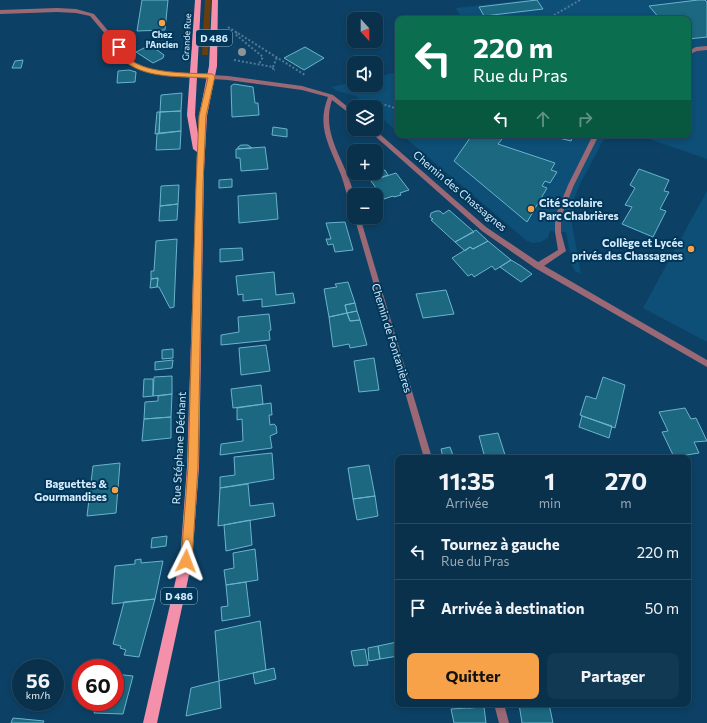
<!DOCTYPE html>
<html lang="fr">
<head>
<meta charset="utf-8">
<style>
	:root { --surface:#09314c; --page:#123953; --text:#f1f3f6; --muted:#99a9b5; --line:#294c64; --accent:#f7a148 }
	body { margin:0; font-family:Commissioner,sans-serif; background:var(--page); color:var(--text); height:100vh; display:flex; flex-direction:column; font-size:15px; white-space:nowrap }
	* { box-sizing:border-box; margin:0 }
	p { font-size:13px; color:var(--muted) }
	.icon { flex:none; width:22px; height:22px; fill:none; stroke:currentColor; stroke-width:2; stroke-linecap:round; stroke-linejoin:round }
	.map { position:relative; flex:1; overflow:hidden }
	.drawer { position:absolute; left:395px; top:455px; width:296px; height:252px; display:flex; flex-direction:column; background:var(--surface); border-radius:8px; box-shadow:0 2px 6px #0003,0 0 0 1px var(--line) }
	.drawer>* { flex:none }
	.top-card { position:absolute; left:395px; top:16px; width:296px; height:122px; border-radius:8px; box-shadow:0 2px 6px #0003,0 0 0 1px var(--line); background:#0b6e4f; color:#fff; overflow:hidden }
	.needle { width:26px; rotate:159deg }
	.buttons { position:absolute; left:347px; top:12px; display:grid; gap:8px }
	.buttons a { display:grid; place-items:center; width:36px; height:36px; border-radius:8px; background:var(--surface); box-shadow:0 2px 6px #0003,0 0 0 1px var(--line); font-size:20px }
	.speed { position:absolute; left:12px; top:659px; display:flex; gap:8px; font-size:20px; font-weight:700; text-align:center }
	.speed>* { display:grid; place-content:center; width:52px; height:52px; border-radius:50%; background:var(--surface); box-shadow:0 2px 6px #0003,0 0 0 1px var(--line); line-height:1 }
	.speed small { font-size:10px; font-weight:400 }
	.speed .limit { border:6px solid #d22; background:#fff; color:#111 }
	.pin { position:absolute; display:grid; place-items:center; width:34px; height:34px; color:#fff; margin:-17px; border-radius:8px; box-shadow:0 2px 6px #0006 }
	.me { position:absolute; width:44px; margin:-22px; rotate:3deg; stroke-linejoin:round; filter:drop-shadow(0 0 3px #0008) }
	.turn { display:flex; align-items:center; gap:14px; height:84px; padding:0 12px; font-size:18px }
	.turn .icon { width:52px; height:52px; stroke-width:2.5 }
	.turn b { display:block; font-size:28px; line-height:34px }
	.lanes { display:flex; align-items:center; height:38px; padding:0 12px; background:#0003; justify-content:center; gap:20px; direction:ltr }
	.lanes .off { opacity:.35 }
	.eta { display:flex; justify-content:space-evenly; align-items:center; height:68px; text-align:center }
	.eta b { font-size:24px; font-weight:700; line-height:28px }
	.button { display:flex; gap:8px; margin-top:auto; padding:8px 12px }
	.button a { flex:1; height:46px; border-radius:8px; background:var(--accent); color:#111; font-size:16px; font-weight:700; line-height:46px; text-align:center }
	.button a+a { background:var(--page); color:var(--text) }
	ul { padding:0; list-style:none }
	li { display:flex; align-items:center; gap:12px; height:56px; padding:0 12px; border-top:1px solid var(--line) }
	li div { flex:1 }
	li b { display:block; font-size:15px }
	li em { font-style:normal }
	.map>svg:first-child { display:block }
	.built { fill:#0d4f76 }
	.green { fill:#693e0a }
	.building { fill:#1b6880; stroke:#6bb3cd }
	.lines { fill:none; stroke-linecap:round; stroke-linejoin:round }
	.path { stroke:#4f7997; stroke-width:2; stroke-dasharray:2 2; stroke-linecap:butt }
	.lane { fill:#9b6975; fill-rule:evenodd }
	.street { fill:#9b6975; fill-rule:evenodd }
	.primary { fill:#f590aa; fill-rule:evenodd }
	.tree { fill:#8c9496 }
	.route { fill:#f7a148; stroke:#a1692f }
	.poi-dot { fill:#f7a148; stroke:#003759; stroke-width:1.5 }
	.labels { text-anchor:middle; stroke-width:4; stroke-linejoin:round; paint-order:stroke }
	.far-poi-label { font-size:9px; font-weight:bold; fill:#d6ebfd; stroke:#003759 }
	.far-street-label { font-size:9px; fill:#d6ebfd; stroke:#003759 }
	.shield { fill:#003759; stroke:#96b5cc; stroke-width:1 }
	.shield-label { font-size:10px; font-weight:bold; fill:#d6ebfd }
	.street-label { font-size:11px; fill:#d6ebfd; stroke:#003759 }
	.poi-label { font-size:11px; font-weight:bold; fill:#d6ebfd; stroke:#003759; text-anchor:end }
</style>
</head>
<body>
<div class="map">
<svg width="707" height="723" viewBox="0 0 707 723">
	<rect width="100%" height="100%" fill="#0c4165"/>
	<!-- built -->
	<path class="built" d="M524,0h183v159l-69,-24h50v-116h-226l-6,-11z
		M398,72v60l-22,-19v-6h-8l-12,-11 -19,-5 -6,-4 23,-5v3h22v-8z
		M402,135h204l-26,49 -6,15 -3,20 10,55 -6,-3 -3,-6 -6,-33 -16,-1 -2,7 -7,4 -8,1 -6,-2z
		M707,191v151l-64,-34z"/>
	<!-- green -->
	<path class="green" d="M205,0h6l-3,55h-6z"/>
	<!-- building -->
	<path class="building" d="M142,0h26l-3,30 -28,1z
		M537,0l6,9 -59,7 -5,-9z
		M698,0h7l2,2v35l-19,2v-20h-28l-11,-13z
		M150,45l14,10 -1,3 -10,5 -17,-11z
		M305,47l19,11 -20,12 -20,-12z
		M23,60l-2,8h-9l3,-7z
		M129,70l7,2 -1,10 -18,1 1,-12z
		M234,84l19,3 2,16h3l1,12 -27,2 -1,-31z
		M182,93l-1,18 -21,1 1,-17z
		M181,111v20l-22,2 1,-21z
		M157,112h3l-1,21 -4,1z
		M273,127l14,2v8l-15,-2z
		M181,131l-1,18 -24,1 1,-16z
		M462,135h30l10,4 -4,5 57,19 -4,7 6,2 -7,11 -5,-2 -3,5 5,2 -20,34 -73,-61 16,-23z
		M547,135h26l-2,6z
		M241,145h7l4,3 -14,1v-2z
		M265,147l3,22 -27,2 -1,-13h-4v-9z
		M639,169l30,11 -5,11 5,1 -9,17 6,2 -13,26 -31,-13 10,-17 -7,-2 10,-17 -5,-3z
		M385,170l3,5 -9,3 -3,-4z
		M396,173l13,17 -9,3 1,2 -7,2 -1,-1 -9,3 -13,-18z
		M232,179v8l-13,1v-8z
		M179,185l-1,19 -18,2 1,-20z
		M276,193l2,26 -39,4 -1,-27z
		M178,204l-1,16 -18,1 1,-15z
		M449,210l24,21 1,1 -19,10 -24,-22 2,-1 -3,-2 1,-4 5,-2h4l3,3z
		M345,222l8,28 -18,2 -2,-8 -5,1 -2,-6h5l-5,-16z
		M476,230l12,11 -15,8 -3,-2 -5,4 -10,-9z
		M177,239l-3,68 -4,1 -11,-21h-2l1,-9 -7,1v-8h3l2,-30z
		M488,241l23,19 -16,10 -3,-4 -18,11 -2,-3 -4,2 -16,-18 18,-11 3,2z
		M242,248l1,12 -23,2v-13z
		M511,260l10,6 11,8 -11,8 -21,-15z
		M274,272l2,23 17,-2 2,10 -33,4v-8l-19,2v-7l-5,1 -2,-19z
		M158,278l-1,9 -7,1 1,-9z
		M348,282l7,21 -10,2 2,8 -18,4 -5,-28 13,-2 -2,-3z
		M446,290l8,24 -31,4 -7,-24z
		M355,303l2,8 -10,2 -2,-8z
		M357,311l3,9 -10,1 -3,-8z
		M347,313l3,8 10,-1 7,25 -17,3 -1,-4 -16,3 -4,-30z
		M269,314l2,16 -2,1 1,9 -49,5v-10l18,-3 -1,-15z
		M266,345l4,26 -29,4 -2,-27z
		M173,349v9l-11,1v-9z
		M374,358l5,32 -20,2 -5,-31z
		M173,360l-1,8 -17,2v-8z
		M172,376v18l-19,2 1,-19z
		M603,377l22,8 -10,43 -35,-13 6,-19 10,3z
		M144,379h9v17l-10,1z
		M261,385l2,19 -30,4 -2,-19z
		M172,394l-1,23 -27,2 1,-17 13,-1v-5z
		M271,403l1,12h-3l1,10 4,-1 2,2 1,7 -7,3 2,12 -52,7 1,-11 22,-3 -1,-22 -5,1v-12z
		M685,408l6,11 5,-1 11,23 -13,1 5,11 -25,4 -12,-25 6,-1 -9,-19z
		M582,416l30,10 -3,12 -30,-11z
		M171,417v21l-29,3 2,-22z
		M498,433l8,25h-21l-6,-22z
		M450,447l4,11h-11l-2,-9z
		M272,453l2,26 -54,9v-11l15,-2 -1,-18z
		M120,463l-4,50 -29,3 6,-50z
		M369,465l6,31 -22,3 -5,-31z
		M248,484l2,22 23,-3 2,13 -57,10 2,-38z
		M375,496l3,20 -21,4 -4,-21z
		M250,520l2,25 -26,6 -2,-26z
		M167,536l-1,10 -15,2 1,-10z
		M255,549l3,31 -32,5 -2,-15 10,-2 -1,-15z
		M141,559v4l22,-2 -8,38 -43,5 3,-38 20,-2v-4z
		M246,582l4,34 -28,5 -1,-14 7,-1 -2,-21z
		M155,599l-16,58 -15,-2 2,-5 -6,-2 1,-2 -8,-2 11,-42z
		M260,621l6,49 -47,11 -4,-50z
		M397,642l1,14 -18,3 -2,-13z
		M378,646l2,13 -11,2 -1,-13z
		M365,649l3,16 -14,1 -3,-15z
		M274,668l2,11 -21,5 -2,-11z
		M115,674l18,2 -10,38 -29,-1 4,-11h17z
		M219,681l2,27 -35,8 5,-28z
		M467,704h16l1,3 -16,1z
		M519,704h30l4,19h-31z
		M484,707l2,16h-32l-3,-14z
		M13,718l31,3 -1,2h-32z"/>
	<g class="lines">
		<!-- path -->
		<path class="path" d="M547,19l33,-19
			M228,27l77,48
			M237,32l-2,2 28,23 -4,7
			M234,60l39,7v3h2
			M273,67l4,-10
			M361,104l15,-2 22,7"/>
		<!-- lane -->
		<path class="lane" d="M707,46v4l-10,1 -9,4v-4l8,-4z
			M593,135h6l-25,50 -13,32v15l5,19 -25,17h-6l-1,-2 1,-2 23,-14 -3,-18v-15l13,-32z"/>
		<!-- street -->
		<path class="street" d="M57,8l19,1 18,5 27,32 9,14 17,8 19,4 62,4 74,10 31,9 21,17v5l-22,-17c-12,35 15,62 22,95 1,5 0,10 0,15l-3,-2c-4,-11 -6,-22 -10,-33 -11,-29 -25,-47 -13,-78l-26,-7 -74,-10 -62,-4 -23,-6 -17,-8 -9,-14 -27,-32 -14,-3 -19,-1 -57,2v-4z
			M367,129h7l112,98 55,37 166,96v7l-172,-99 -53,-37z
			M354,216l6,1 72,241h-8z
			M494,704h10l5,19h-10z"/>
		<!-- primary -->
		<path class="primary" d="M195,0h6l-6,115 3,19 1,-18 10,-50 3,-66h6l-1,66 -10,50 -3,54 -5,297 -7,94 -35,162h-14l37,-162 7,-94 10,-315 -4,-3 -6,-34z"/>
	</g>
	<!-- trees -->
	<circle class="tree" cx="242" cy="52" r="4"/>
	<!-- route -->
	<path class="route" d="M117,46h5c2,4 5,10 8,13 16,15 61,14 82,15l3,2 -9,40 -3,69 -5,282 -6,94 -2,4 -4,1 -4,-1 -1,-4 7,-94 8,-282 3,-69 9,-38c-26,-2 -59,1 -81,-15 -5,-4 -8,-11 -11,-16z"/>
	<!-- markers -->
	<g class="poi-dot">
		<circle cx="162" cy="23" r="4"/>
		<circle cx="531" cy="209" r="4"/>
		<circle cx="691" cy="249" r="4"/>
		<circle cx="115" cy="490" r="4"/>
	</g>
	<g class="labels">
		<!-- far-poi labels -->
		<g class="far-poi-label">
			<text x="162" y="38">Chez<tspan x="162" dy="10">l'Ancien</tspan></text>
		</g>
		<!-- far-street labels -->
		<g class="far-street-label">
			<text transform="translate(187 37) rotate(-87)" y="3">Grande Rue</text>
		</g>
		<!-- shield labels -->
		<g class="shield">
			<rect x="196" y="30" width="36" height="16" rx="3"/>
			<rect x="161" y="588" width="36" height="16" rx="3"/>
		</g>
		<g class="shield-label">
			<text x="214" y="42">D 486</text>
			<text x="179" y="600">D 486</text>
		</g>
		<!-- street labels -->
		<g class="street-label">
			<text transform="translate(460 191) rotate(40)" y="4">Chemin des Chassagnes</text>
			<text transform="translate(392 338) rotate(73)" y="4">Chemin de Fontanières</text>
			<text transform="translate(179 448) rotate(-87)" y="4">Rue Stéphane Déchant</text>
		</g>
		<!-- poi labels -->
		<g class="poi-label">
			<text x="539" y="207" text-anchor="start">Cité Scolaire<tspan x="539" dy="13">Parc Chabrières</tspan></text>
			<text x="683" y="247">Collège et Lycée<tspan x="683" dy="13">privés des Chassagnes</tspan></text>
			<text x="107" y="488">Baguettes &amp;<tspan x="107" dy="13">Gourmandises</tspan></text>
		</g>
	</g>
</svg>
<div class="buttons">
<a><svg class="needle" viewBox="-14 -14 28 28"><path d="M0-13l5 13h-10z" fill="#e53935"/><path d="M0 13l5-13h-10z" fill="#99a9b5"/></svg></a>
<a><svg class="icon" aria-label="sound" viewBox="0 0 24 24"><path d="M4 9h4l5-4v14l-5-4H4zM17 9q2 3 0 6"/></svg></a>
<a><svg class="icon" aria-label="layers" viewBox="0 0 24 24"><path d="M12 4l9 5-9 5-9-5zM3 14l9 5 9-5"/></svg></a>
<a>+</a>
<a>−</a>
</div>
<div class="speed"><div>56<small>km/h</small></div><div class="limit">60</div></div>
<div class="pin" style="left:119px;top:47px;background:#d93025"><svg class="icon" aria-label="arrive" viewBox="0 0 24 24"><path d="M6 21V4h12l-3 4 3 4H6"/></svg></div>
<svg class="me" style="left:186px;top:561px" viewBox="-20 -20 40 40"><path d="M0-17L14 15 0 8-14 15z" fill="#f7a148" stroke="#fff" stroke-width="4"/></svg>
<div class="top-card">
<div class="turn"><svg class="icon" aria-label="left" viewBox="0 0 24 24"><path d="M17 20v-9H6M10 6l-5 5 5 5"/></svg><div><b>220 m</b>Rue du Pras</div></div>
<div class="lanes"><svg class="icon" aria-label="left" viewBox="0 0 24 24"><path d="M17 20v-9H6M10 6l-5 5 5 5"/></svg><svg class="icon off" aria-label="ahead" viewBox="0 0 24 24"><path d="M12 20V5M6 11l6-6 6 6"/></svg><svg class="icon off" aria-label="right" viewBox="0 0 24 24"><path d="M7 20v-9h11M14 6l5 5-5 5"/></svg></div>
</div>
<section class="drawer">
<div class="eta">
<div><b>11:35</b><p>Arrivée</p></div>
<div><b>1</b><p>min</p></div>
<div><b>270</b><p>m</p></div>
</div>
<ul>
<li><svg class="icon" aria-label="left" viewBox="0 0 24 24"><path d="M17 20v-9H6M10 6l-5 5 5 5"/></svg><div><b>Tournez à gauche</b><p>Rue du Pras</p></div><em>220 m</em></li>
<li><svg class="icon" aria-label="arrive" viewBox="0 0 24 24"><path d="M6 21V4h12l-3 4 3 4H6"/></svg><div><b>Arrivée à destination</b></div><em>50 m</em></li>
</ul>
<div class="button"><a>Quitter</a><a>Partager</a></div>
</section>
</div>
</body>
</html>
